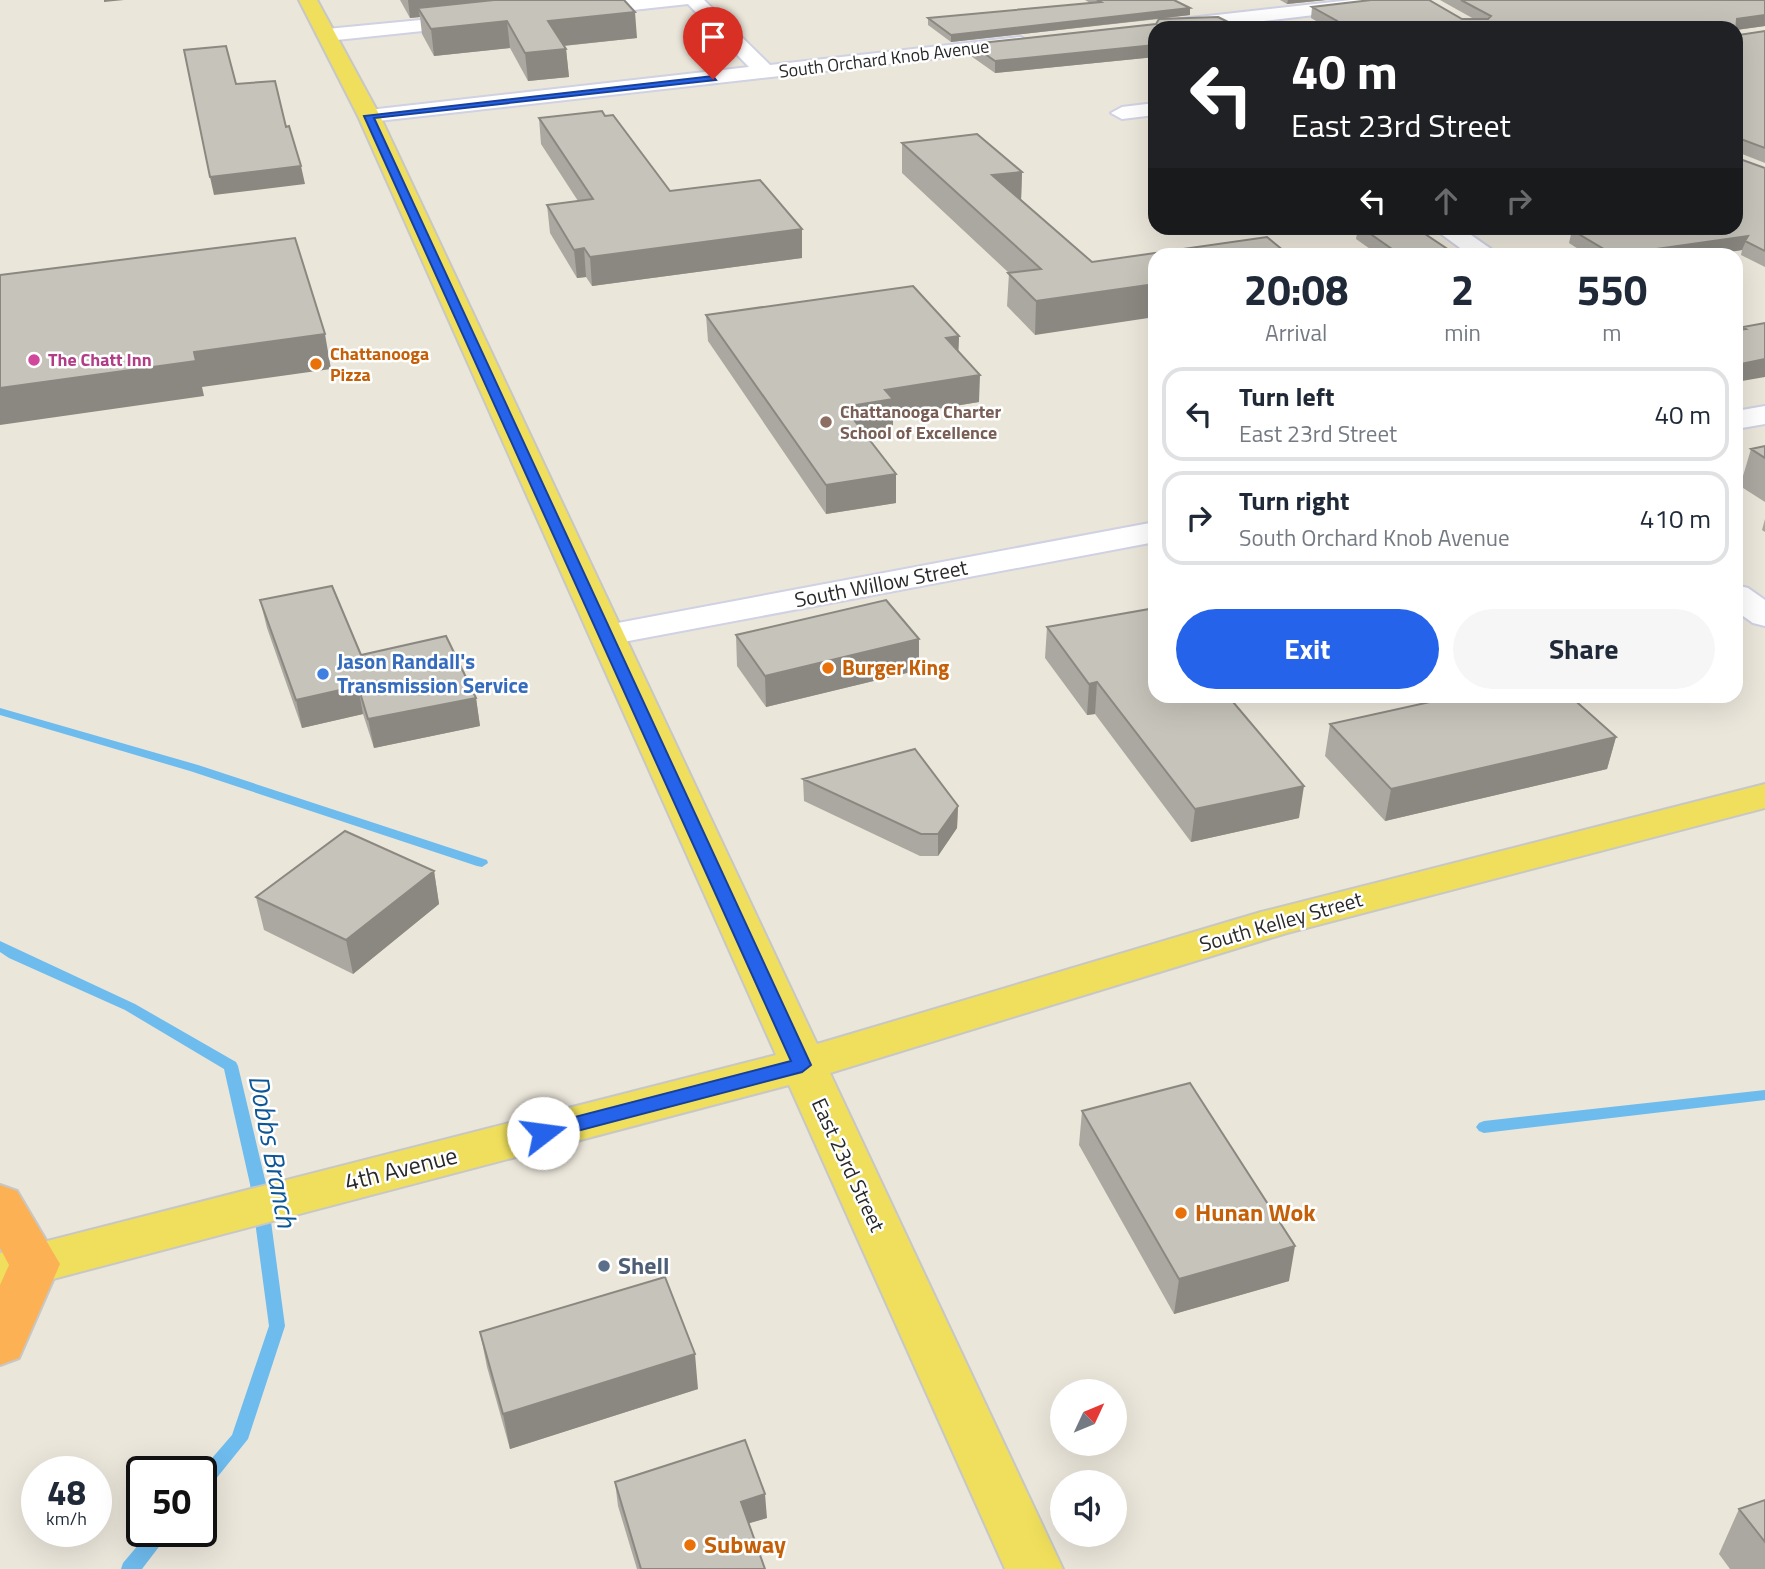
<!DOCTYPE html>
<html lang="en">
<head>
<meta charset="utf-8">
<style>
	:root { --surface:#fff; --page:#f6f6f7; --text:#1f2937; --muted:#747a83; --line:#e0e1e3; --accent:#2563eb }
	body { margin:0; font-family:"Titillium Web",sans-serif; background:var(--page); color:var(--text); height:100vh; display:flex; flex-direction:column; font-size:26px; white-space:nowrap }
	* { box-sizing:border-box; margin:0 }
	p { font-size:23px; color:var(--muted) }
	.icon { flex:none; width:38px; height:38px; fill:none; stroke:currentColor; stroke-width:2; stroke-linecap:round; stroke-linejoin:round }
	.map { position:relative; flex:1; overflow:hidden }
	.side { position:absolute; left:1148px; top:248px; width:595px; height:455px; display:flex; flex-direction:column; background:var(--surface); border-radius:21px; box-shadow:0 7px 28px #0002 }
	.side>* { flex:none }
	.banner { position:absolute; left:1148px; top:21px; width:595px; height:214px; border-radius:21px; box-shadow:0 7px 28px #0002; background:#202124; color:#fff; overflow:hidden }
	.needle { width:46px; rotate:46deg }
	.tools { position:absolute; left:1050px; top:1379px; display:grid; gap:14px }
	.tools a { display:grid; place-items:center; width:77px; height:77px; border-radius:50%; background:var(--surface); box-shadow:0 7px 28px #0002; font-size:35px }
	.speed { position:absolute; left:21px; top:1456px; display:flex; gap:14px; font-size:35px; font-weight:700; text-align:center }
	.speed>* { display:grid; place-content:center; width:91px; height:91px; border-radius:50%; background:var(--surface); box-shadow:0 7px 28px #0002; line-height:1 }
	.speed small { font-size:18px; font-weight:400 }
	.speed .limit { border:4px solid #111; border-radius:10px; background:#fff; color:#111 }
	.pin { position:absolute; display:grid; place-items:center; width:60px; height:60px; color:#fff; margin:-72px -30px; border-radius:50% 50% 50% 0; rotate:-45deg; box-shadow:0 0 7px #0007 }
	.pin .icon { rotate:45deg }
	.me { position:absolute; width:77px; margin:-38px; rotate:75deg; stroke-linejoin:round; filter:drop-shadow(0 0 5px #0008) }
	.turn { display:flex; align-items:center; gap:24px; height:147px; padding:0 28px; font-size:32px }
	.turn .icon { width:91px; height:91px; stroke-width:2.5 }
	.turn b { display:block; font-size:49px; line-height:60px }
	.lanes { display:flex; align-items:center; height:66px; padding:0 28px; background:#0003; justify-content:center; gap:35px; direction:ltr }
	.lanes .off { opacity:.35 }
	.eta { display:flex; justify-content:space-evenly; align-items:center; height:119px; text-align:center }
	.eta b { font-size:42px; font-weight:700; line-height:49px }
	.primary-button { display:flex; gap:14px; margin-top:auto; padding:14px 28px }
	.primary-button a { flex:1; height:80px; border-radius:42px; background:var(--accent); color:#fff; font-size:28px; font-weight:700; line-height:80px; text-align:center }
	.primary-button a+a { background:var(--page); color:var(--text) }
	ul { padding:0; list-style:none }
	li { display:flex; align-items:center; gap:21px; height:94px; margin:0 14px 10px; padding:0 14px; border:4px solid var(--line); border-radius:21px }
	li div { flex:1 }
	li b { display:block; font-size:26px }
	li em { font-style:normal }
	.map>svg:first-child { display:block }
	.lines { fill:none; stroke-linecap:round; stroke-linejoin:round }
	.stream { fill:#6ebbed; fill-rule:evenodd }
	.minor-casing { stroke:#d0d1e2; stroke-width:4 }
	.major-casing { stroke:#c7c7c7; stroke-width:4 }
	.highway-casing { stroke:#c7c7c7; stroke-width:4 }
	.minor { fill:#fff; fill-rule:evenodd }
	.major { fill:#efdf5c; fill-rule:evenodd }
	.highway { fill:#fcb254; fill-rule:evenodd }
	.wall { fill:#aaa8a0 }
	.shaded-wall { fill:#8b8882 }
	.building { fill:#c6c3ba; stroke:#8b8882; stroke-width:2 }
	.route { fill:#2563eb; stroke:#184099; stroke-width:2 }
	.hotel-dot { fill:#d1479c; stroke:#fff; stroke-width:2.5 }
	.food-dot { fill:#e8710a; stroke:#fff; stroke-width:2.5 }
	.education-dot { fill:#8d6e63; stroke:#fff; stroke-width:2.5 }
	.shop-dot { fill:#3f7fe0; stroke:#fff; stroke-width:2.5 }
	.service-dot { fill:#5c6f8a; stroke:#fff; stroke-width:2.5 }
	.labels { text-anchor:middle; stroke-width:5; stroke-linejoin:round; paint-order:stroke }
	.far-street-label { font-size:18px; fill:#292929; stroke:#fff }
	.far-food-label { font-size:18px; font-weight:bold; fill:#c56008; stroke:#fff; text-anchor:start }
	.far-hotel-label { font-size:18px; font-weight:bold; fill:#b23c85; stroke:#fff; text-anchor:start }
	.far-education-label { font-size:18px; font-weight:bold; fill:#785e54; stroke:#fff; text-anchor:start }
	.street-label { font-size:21px; fill:#292929; stroke:#fff }
	.shop-label { font-size:21px; font-weight:bold; fill:#366cbe; stroke:#fff; text-anchor:start }
	.food-label { font-size:21px; font-weight:bold; fill:#c56008; stroke:#fff; text-anchor:start }
	.near-street-label { font-size:24px; fill:#292929; stroke:#fff }
	.near-food-label { font-size:24px; font-weight:bold; fill:#c56008; stroke:#fff; text-anchor:start }
	.near-service-label { font-size:24px; font-weight:bold; fill:#4e5e75; stroke:#fff; text-anchor:start }
	.near-water-label { font-size:28px; font-style:italic; fill:#0e5797; stroke:#fff }
</style>
</head>
<body>
<div class="map">
<svg width="1765" height="1569" viewBox="0 0 1765 1569">
	<rect width="100%" height="100%" fill="#ebe6da"/>
	<g class="lines">
		<!-- stream -->
		<path class="stream" d="M0,708l198,57 289,95 1,3 -6,4 -5,-1 -287,-95 -190,-56z
			M0,941l135,63 101,58 2,4 28,118 19,142 -37,113 -41,51 -6,2 -1,-20 32,-37 37,-109 -19,-142 -26,-115 -99,-59 -116,-52 -9,-6z
			M1765,1090v10l-281,33 -5,-2 -3,-4 3,-4 5,-2z
			M150,1531h21l-29,38h-21l2,-6z"/>
		<!-- minor casing -->
		<g class="minor-casing">
			<path id="minor" d="M625,0h79l66,65 251,-28 10,6 -10,6 -652,73 -11,-6 11,-6 380,-43 -61,-63 -110,12 -9,-6 9,-6z
				M1351,0h57l-9,5 -195,23 -41,-2 9,-6z
				M473,15l7,2 2,4 -2,4 -153,16 -10,-6 10,-6z
				M1155,103v12l-33,4 -11,-6 11,-6z
				M1433,228h28l40,28h-30z
				M1765,406v18l-29,5v-18z
				M1155,522v20l-548,103 -12,-3 -5,-7 5,-7 12,-3z
				M1736,585l12,3 17,12v26l-12,-3 -17,-12z"/>
		</g>
		<!-- major casing -->
		<g class="major-casing">
			<path id="major" d="M299,0h18l63,116 437,928 444,-132 504,-128v24l-478,125 -457,140 233,496h-58l-216,-484 -789,208v-40l776,-198 -418,-939z"/>
		</g>
		<!-- highway casing -->
		<g class="highway-casing">
			<path id="highway" d="M0,1185l17,6 43,73 -41,94 -19,7v-80l9,-20 -9,-17z"/>
		</g>
		<!-- minor -->
		<use href="#minor" class="minor"/>
		<!-- major -->
		<use href="#major" class="major"/>
		<!-- highway -->
		<use href="#highway" class="highway"/>
	</g>
	<!-- wall -->
	<path class="wall" d="M400,0h224l13,38 -73,8 2,3 3,28 -41,4 -18,-33 -76,8 -12,-22 -2,-17 -10,1z
		M1085,0h89l16,8v7l-31,4 -4,9v29l-160,16 -24,-17v-12l185,-20 3,-5 -208,23 -23,-17v-7l162,-15z
		M1280,0h46l-39,4z
		M1440,0h325v28v-2l-29,4v2l3,3 26,-4v132l-28,-11v6l28,10v99l-24,-12 1,-5 -38,6h-115l-20,-13 3,-13 164,-2v-200h-408l-17,-10 1,-11 162,12z
		M539,118l131,73 132,38v29l-210,28 -6,-9 -9,1 -27,-45 -3,-28 31,-4 -37,-57z
		M902,143l120,29 -1,28 71,62 63,-6 -120,79 -28,-29 2,-33 -107,-100z
		M1358,228h58l42,28h-78l-24,-17z
		M706,315l253,21 -1,15 21,51 -86,14v11l-30,4 33,72 -70,11 -118,-173z
		M1765,446v56l-25,-16 11,-37z
		M1765,519v13l-3,-2z
		M260,600l101,55 115,43 4,28 -106,22 -11,-34 -61,14 -35,-100z
		M1047,627l252,191 -108,24 -96,-128 -8,1 -42,-57z
		M736,635l183,4v31l-153,37 -29,-41z
		M1330,724l286,13 -9,32 -222,52 -60,-65z
		M803,779l155,27 -1,22 -19,28h-18l-116,-55z
		M434,871l5,33 -86,70 -89,-44 -8,-33z
		M1082,1111l207,170 -115,33 -95,-169z
		M480,1332l218,57 -188,60 -23,-82z
		M615,1482l152,36 -18,5 16,46h-128l-19,-63z
		M1765,1500v69h-35l-11,-15 20,-45z"/>
	<!-- shaded-wall -->
	<path class="shaded-wall" d="M104,0h20l-20,2z
		M408,0h192l-182,8 2,9 -10,1z
		M1288,0h38l-39,4z
		M1190,8v7l-239,27v-7z
		M635,12l2,26 -86,9 -3,-26z
		M1765,15v11l-29,4 1,-11z
		M507,21l3,27 -76,8 -3,-27z
		M1155,45v12l-160,16v-12z
		M566,49l3,28 -41,4 -3,-28z
		M301,166l4,18 -91,11 -4,-18z
		M1022,172l-1,30 -29,-27z
		M802,229v29l-210,28 -2,-29z
		M1748,236l-6,14 -38,6h-90z
		M584,248l2,29 -9,1 -3,-28z
		M1155,284v33l-120,18 1,-34z
		M325,334l6,35 -129,18 2,9 -204,29v-37l194,-36z
		M959,336l-1,27 -12,-25z
		M1765,359v18l-29,5v-17z
		M980,375l-1,27 -86,14v11l-48,7 -1,-27 41,-17z
		M896,474v29l-70,11v-29z
		M919,639v31l-153,37 -1,-31z
		M1097,682l-2,32 -8,1 2,-31z
		M358,686l5,28 -61,14 -6,-28z
		M476,698l4,28 -106,22 -6,-29z
		M1616,737l-9,32 -222,52 6,-32z
		M1304,786l-5,32 -108,24 4,-33z
		M958,806l-1,22 -19,28v-22z
		M434,871l5,33 -86,70 -7,-34z
		M1295,1246l-6,35 -115,33 5,-35z
		M695,1354l3,35 -188,60 -7,-35z
		M765,1494l2,24 -24,7 -2,-23z"/>
	<!-- building -->
	<path class="building" d="M494,0h130l11,12 -87,9 18,28 -41,4 -18,-32 -76,8 -13,-21z
		M1097,0h77l16,8 -239,27 -23,-17 173,-16z
		M1371,0h58l33,19h26l3,-3 -30,-16h304v15l-28,4 -1,13 3,3 26,-4v117l-27,-10 -1,20 28,10v83l-20,-10 3,-5 -134,19 -42,-25 14,-2h150v-200h-403l4,-7 -25,-14z
		M1218,17l22,11h-85v17l-160,16 -24,-17 185,-20 3,-5z
		M226,46l10,38 39,-3 11,46 3,-1 12,40 -91,11 -26,-127z
		M602,111l3,5 8,-1 57,76 90,-11 42,49 -212,28 -6,-9 -10,2 -27,-45 46,-6 -54,-81z
		M977,134l45,38 -30,3 100,87 175,-25 23,19h-135v28l-119,17 -28,-28 33,-4 -139,-126z
		M1362,228h54l42,28h-56z
		M295,238l30,96 -131,18 2,9 -196,27v-113z
		M913,286l46,50 -13,2 34,37 -95,15 8,9 -49,8 52,67 -70,11 -120,-170z
		M1765,323v36l-29,6v-35l10,-1 -3,-2z
		M1765,446v12l-14,-9z
		M332,586l29,69 85,-19 30,62 -108,21 -10,-33 -62,14 -36,-100z
		M886,600l33,39 -154,37 -29,-41z
		M1155,608v88h73l76,90 -109,23 -98,-127 -8,2 -42,-57z
		M1457,696h113l46,41 -225,52 -61,-65z
		M915,749l43,57 -20,28h-17l-118,-55z
		M345,831l89,40 -88,69 -90,-43z
		M1190,1083l105,163 -116,33 -97,-168z
		M665,1277l30,77 -192,60 -23,-82z
		M745,1440l20,54 -24,8 24,67h-124l-26,-87z
		M1765,1500v42l-26,-33z"/>
	<!-- route -->
	<path class="route" d="M713,76l3,4 -342,38 437,947 -9,7 -259,68 -10,-7 3,-6 255,-66 -427,-945z"/>
	<!-- markers -->
	<circle class="hotel-dot" cx="34" cy="360" r="7"/>
	<g class="food-dot">
		<circle cx="316" cy="364" r="7"/>
		<circle cx="828" cy="668" r="7"/>
		<circle cx="1181" cy="1213" r="7"/>
		<circle cx="690" cy="1545" r="7"/>
	</g>
	<circle class="education-dot" cx="826" cy="422" r="7"/>
	<circle class="shop-dot" cx="323" cy="674" r="7"/>
	<circle class="service-dot" cx="604" cy="1266" r="7"/>
	<g class="labels">
		<!-- far-street labels -->
		<g class="far-street-label">
			<text transform="translate(884 59) rotate(-7)" y="6">South Orchard Knob Avenue</text>
		</g>
		<!-- far-food labels -->
		<g class="far-food-label">
			<text x="330" y="360">Chattanooga<tspan x="330" dy="21">Pizza</tspan></text>
		</g>
		<!-- far-hotel labels -->
		<g class="far-hotel-label">
			<text x="48" y="366">The Chatt Inn</text>
		</g>
		<!-- far-education labels -->
		<g class="far-education-label">
			<text x="840" y="418">Chattanooga Charter<tspan x="840" dy="21">School of Excellence</tspan></text>
		</g>
		<!-- street labels -->
		<g class="street-label">
			<text transform="translate(881 584) rotate(-11)" y="7">South Willow Street</text>
			<text transform="translate(1281 922) rotate(-16)" y="7">South Kelley Street</text>
			<text transform="translate(848 1165) rotate(65)" y="7">East 23rd Street</text>
		</g>
		<!-- shop labels -->
		<g class="shop-label">
			<text x="337" y="669">Jason Randall's<tspan x="337" dy="24">Transmission Service</tspan></text>
		</g>
		<!-- food labels -->
		<g class="food-label">
			<text x="842" y="675">Burger King</text>
		</g>
		<!-- near-street labels -->
		<g class="near-street-label">
			<text transform="translate(401 1169) rotate(-14)" y="8">4th Avenue</text>
		</g>
		<!-- near-food labels -->
		<g class="near-food-label">
			<text x="1195" y="1221">Hunan Wok</text>
			<text x="704" y="1553">Subway</text>
		</g>
		<!-- near-service labels -->
		<g class="near-service-label">
			<text x="618" y="1274">Shell</text>
		</g>
		<!-- near-water labels -->
		<g class="near-water-label">
			<text transform="translate(273 1151) rotate(79)" y="10">Dobbs Branch</text>
		</g>
	</g>
</svg>
<div class="tools">
<a><svg class="needle" viewBox="-14 -14 28 28"><path d="M0-13l5 13h-10z" fill="#e53935"/><path d="M0 13l5-13h-10z" fill="#747a83"/></svg></a>
<a><svg class="icon" aria-label="sound" viewBox="0 0 24 24"><path d="M4 9h4l5-4v14l-5-4H4zM17 9q2 3 0 6"/></svg></a>
</div>
<div class="speed"><div>48<small>km/h</small></div><div class="limit">50</div></div>
<div class="pin" style="left:713px;top:79px;background:#d93025"><svg class="icon" aria-label="arrive" viewBox="0 0 24 24"><path d="M6 21V4h12l-3 4 3 4H6"/></svg></div>
<svg class="me" style="left:543px;top:1133px" viewBox="-20 -20 40 40"><circle r="19" fill="#fff"/><path d="M0-13L10 11 0 6-10 11z" fill="#2563eb"/></svg>
<div class="banner">
<div class="turn"><svg class="icon" aria-label="left" viewBox="0 0 24 24"><path d="M17 20v-9H6M10 6l-5 5 5 5"/></svg><div><b>40 m</b>East 23rd Street</div></div>
<div class="lanes"><svg class="icon" aria-label="left" viewBox="0 0 24 24"><path d="M17 20v-9H6M10 6l-5 5 5 5"/></svg><svg class="icon off" aria-label="ahead" viewBox="0 0 24 24"><path d="M12 20V5M6 11l6-6 6 6"/></svg><svg class="icon off" aria-label="right" viewBox="0 0 24 24"><path d="M7 20v-9h11M14 6l5 5-5 5"/></svg></div>
</div>
<section class="side">
<div class="eta">
<div><b>20:08</b><p>Arrival</p></div>
<div><b>2</b><p>min</p></div>
<div><b>550</b><p>m</p></div>
</div>
<ul>
<li><svg class="icon" aria-label="left" viewBox="0 0 24 24"><path d="M17 20v-9H6M10 6l-5 5 5 5"/></svg><div><b>Turn left</b><p>East 23rd Street</p></div><em>40 m</em></li>
<li><svg class="icon" aria-label="right" viewBox="0 0 24 24"><path d="M7 20v-9h11M14 6l5 5-5 5"/></svg><div><b>Turn right</b><p>South Orchard Knob Avenue</p></div><em>410 m</em></li>
</ul>
<div class="primary-button"><a>Exit</a><a>Share</a></div>
</section>
</div>
</body>
</html>
